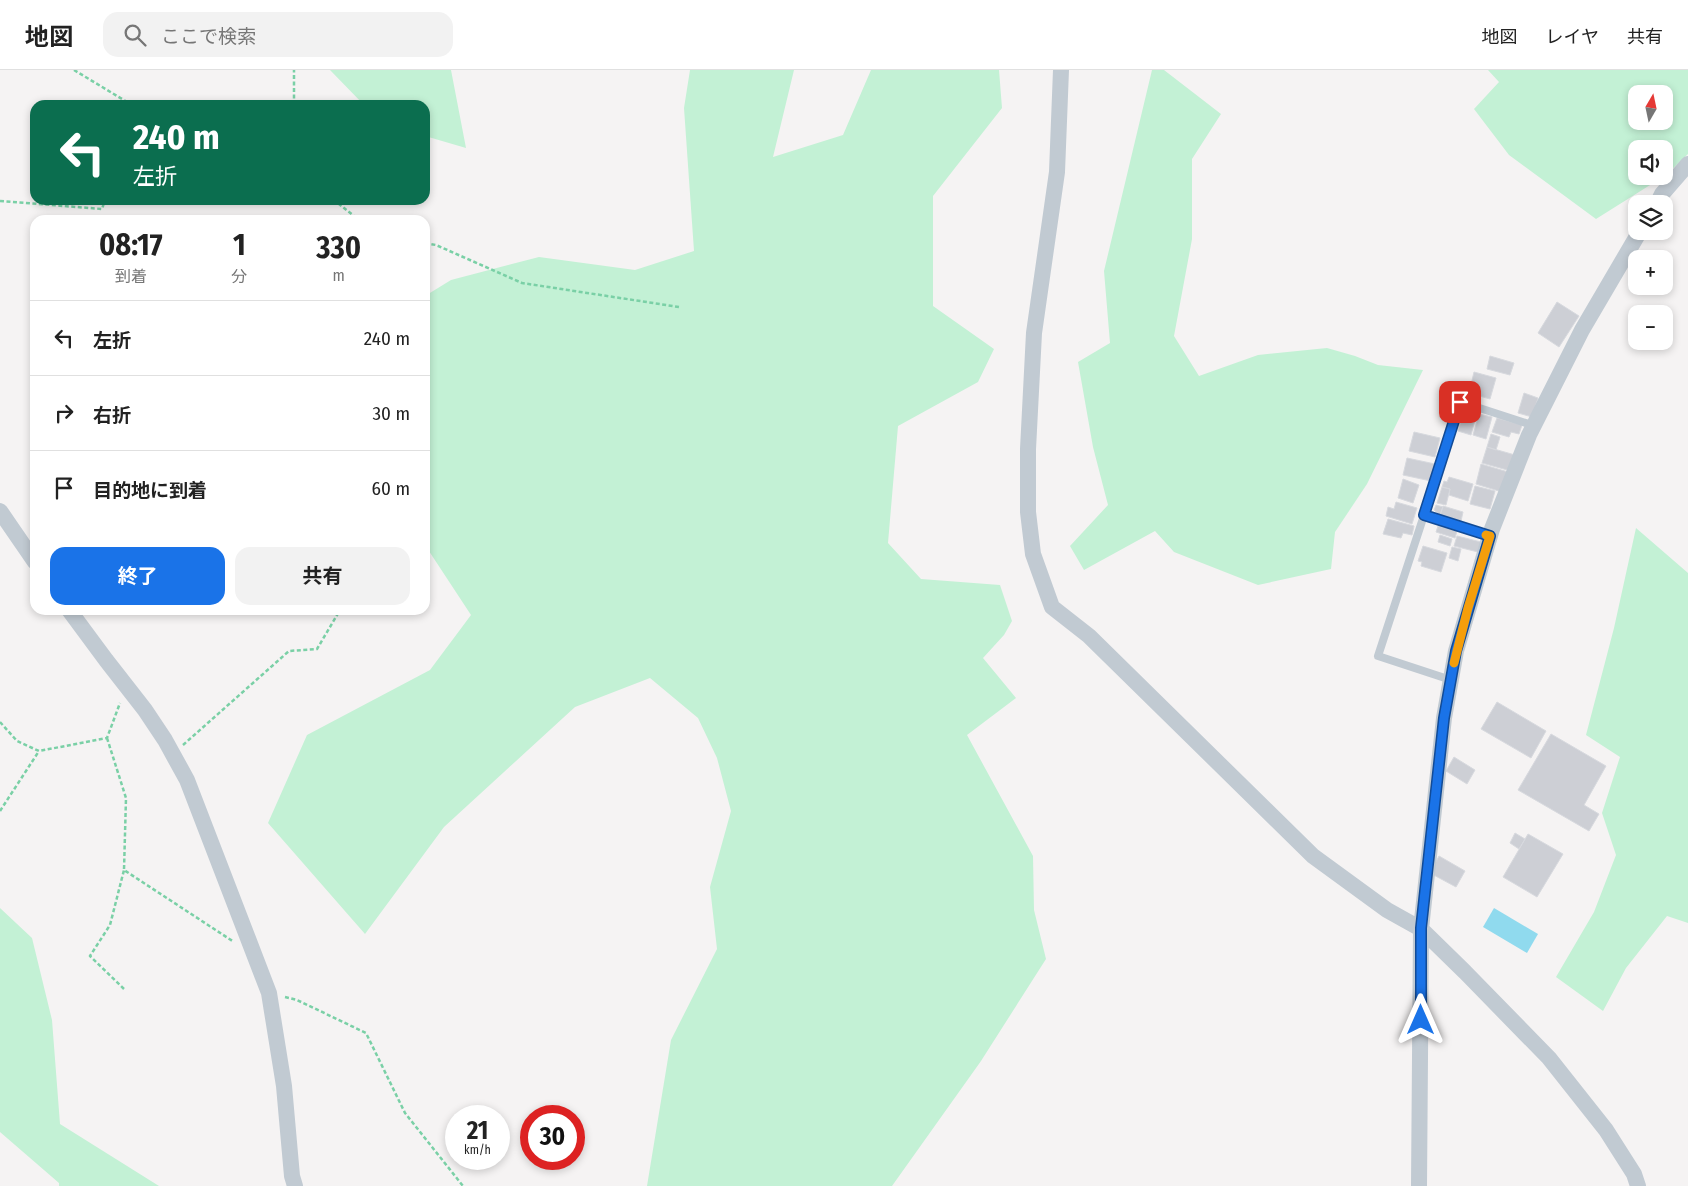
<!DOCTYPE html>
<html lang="ja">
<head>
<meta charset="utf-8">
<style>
	:root { --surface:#fff; --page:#f2f2f2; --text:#222; --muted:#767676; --line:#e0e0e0; --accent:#1a73e8 }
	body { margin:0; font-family:"Fira Sans Condensed","Noto Sans JP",sans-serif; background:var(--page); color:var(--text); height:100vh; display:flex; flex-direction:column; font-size:19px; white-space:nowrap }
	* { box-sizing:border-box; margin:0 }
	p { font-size:16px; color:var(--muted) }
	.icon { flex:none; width:28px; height:28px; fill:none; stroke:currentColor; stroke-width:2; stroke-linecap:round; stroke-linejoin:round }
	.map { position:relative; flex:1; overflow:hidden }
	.details { position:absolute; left:30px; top:145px; width:400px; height:400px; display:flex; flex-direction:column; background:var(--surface); border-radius:15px; box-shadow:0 2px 8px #0003 }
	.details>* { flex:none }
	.top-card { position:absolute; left:30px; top:30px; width:400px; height:105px; border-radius:15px; box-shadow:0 2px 8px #0003; background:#0b6e4f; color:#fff; overflow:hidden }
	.needle { width:32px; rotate:9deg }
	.buttons { position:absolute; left:1628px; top:15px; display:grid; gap:10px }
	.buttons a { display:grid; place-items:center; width:45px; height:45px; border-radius:10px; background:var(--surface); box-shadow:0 2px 8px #0003; font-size:25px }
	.speed { position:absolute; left:445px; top:1035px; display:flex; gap:10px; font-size:25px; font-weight:700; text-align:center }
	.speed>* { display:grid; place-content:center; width:65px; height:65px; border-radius:50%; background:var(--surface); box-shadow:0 2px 8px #0003; line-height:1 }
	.speed small { font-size:12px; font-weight:400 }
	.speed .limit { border:8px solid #d22; background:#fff; color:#111 }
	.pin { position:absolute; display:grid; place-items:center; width:42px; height:42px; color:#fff; margin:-21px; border-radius:10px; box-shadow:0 2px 8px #0006 }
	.me { position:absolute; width:55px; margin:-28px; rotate:0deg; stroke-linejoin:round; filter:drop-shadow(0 0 4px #0008) }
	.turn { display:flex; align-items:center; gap:18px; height:105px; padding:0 20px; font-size:22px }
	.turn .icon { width:65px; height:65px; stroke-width:2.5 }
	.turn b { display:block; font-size:35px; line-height:42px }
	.eta { display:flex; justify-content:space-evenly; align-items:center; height:85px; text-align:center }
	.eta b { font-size:30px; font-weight:700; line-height:35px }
	.cta { display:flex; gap:10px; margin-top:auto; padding:10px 20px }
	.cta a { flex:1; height:58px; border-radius:15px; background:var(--accent); color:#fff; font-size:20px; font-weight:700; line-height:58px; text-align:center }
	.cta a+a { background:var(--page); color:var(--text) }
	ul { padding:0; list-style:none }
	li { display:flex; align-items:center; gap:15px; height:75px; padding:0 20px; border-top:1px solid var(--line) }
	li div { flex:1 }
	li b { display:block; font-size:19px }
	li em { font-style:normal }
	header { display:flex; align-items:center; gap:30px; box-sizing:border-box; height:70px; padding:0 25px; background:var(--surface); border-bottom:1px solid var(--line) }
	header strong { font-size:24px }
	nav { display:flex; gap:28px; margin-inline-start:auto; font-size:18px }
	.search { width:350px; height:45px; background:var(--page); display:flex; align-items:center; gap:12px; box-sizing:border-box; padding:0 18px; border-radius:15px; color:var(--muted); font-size:19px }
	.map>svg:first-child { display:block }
	.green { fill:#c3f1d5; fill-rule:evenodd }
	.water { fill:#90daee }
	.building { fill:#cdcfd5; stroke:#d7d9de }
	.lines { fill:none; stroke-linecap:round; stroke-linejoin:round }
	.path { stroke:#7ad0a6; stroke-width:2.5; stroke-dasharray:4 2.5; stroke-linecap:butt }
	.lane { stroke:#c1cad2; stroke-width:8 }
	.street { stroke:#c1cad2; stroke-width:16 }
	.route-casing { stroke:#114b97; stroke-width:12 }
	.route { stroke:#1a73e8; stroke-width:9 }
	.slow { stroke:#f59e0b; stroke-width:9 }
</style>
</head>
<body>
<header>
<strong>地図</strong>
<div class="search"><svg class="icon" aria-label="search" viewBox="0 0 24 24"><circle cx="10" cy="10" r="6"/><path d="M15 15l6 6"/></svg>ここで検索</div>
<nav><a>地図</a><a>レイヤ</a><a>共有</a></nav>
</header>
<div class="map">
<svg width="1688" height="1116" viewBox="0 0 1688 1116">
	<rect width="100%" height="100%" fill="#f5f3f3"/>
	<!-- green -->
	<path class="green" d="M330,0h121l15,78 -41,-12v-31h-61z
		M690,0h104l-21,87 70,-22 28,-65h128l3,38 -69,88v110l61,43 -16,33 -80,44 -10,117 33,36 79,6 12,36 -8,14 -21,23 33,40 -49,37 66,121 1,54 12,49 -65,102 -89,125h-245l24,-146 46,-91 -7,-62 21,-76 -14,-53 -19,-40 -48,-40 -75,29 -131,120 -79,107 -97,-111 39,-88 123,-65 41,-55 -46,-70v-249l26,-16 88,-23 96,13 59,-19 -10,-143z
		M1152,0h12l57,44 -29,45v80l-18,97 25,40 59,-21 69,-7 28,8 23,9 45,5 -56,114 -32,48 -4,37 -73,16 -84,-33 -19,-21 -71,39 -14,-24 38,-41 -15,-58 -15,-85 32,-19 -6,-72z
		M1488,0h200v84l-22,21 -70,44 -87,-64 -35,-46 25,-27zM1636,24h28v27h-28zM1636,79h28v27h-28z
		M1636,458l52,45v350l-21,-7 -41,52 -23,43 -47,-34 38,-65 22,-57 -14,-42 18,-56 -34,-22 28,-107z
		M0,838l32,30 20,82 8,104 99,62h-100v-3l-59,-51z"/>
	<!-- water -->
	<path class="water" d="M1494,838l44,26 -11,19 -44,-26z"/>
	<!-- building -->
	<path class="building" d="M1557,232l22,14 -20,31 -21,-14z
		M1490,286l24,7 -4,12 -23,-6z
		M1474,302l22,6 -6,21 -21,-6z
		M1524,323l14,5 -6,19 -14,-4z
		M1464,342l12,4 -5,19 -13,-4z
		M1479,344l13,3 -6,22 -13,-4z
		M1497,348l25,7 -3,9 -8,-2 -2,5 -17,-5z
		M1414,362l26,6 -5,19 -26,-6z
		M1491,364l9,3 -4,13 -9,-3z
		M1487,377l28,8 -4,16 -29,-8z
		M1407,388l28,6 -4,17 -28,-6z
		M1481,394l27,8 -6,20 -26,-8z
		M1449,407l24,7 -5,17 -19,-6 1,-6 -8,-2 2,-6 3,1z
		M1403,409l16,6 -6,18 -15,-5z
		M1475,416l20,5 -5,18 -20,-5z
		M1442,417l8,2 -4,16 -9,-2z
		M1396,432l21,6 -5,16 -26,-8 2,-9 6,2z
		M1436,435l7,2 -3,8 -6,-5z
		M1443,436l20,6 -2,9 -21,-6z
		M1388,449l26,7 -2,9 -9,-2 -2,5 -18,-4z
		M1438,456l19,5 -2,7 -19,-6z
		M1440,465l12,4 -2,7 -12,-4z
		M1457,466l24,6 -3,10 -24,-6z
		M1423,476l24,7 -6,19 -20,-6 1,-4 -4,-1z
		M1452,477l9,2 -3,12 -9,-3z
		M1497,632l49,29 -15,27 -50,-29z
		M1551,664l55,32 -22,39 15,9 -10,17 -71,-41z
		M1454,687l21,13 -8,14 -21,-13z
		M1515,763l10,6 -6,10 -9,-6z
		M1528,764l35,20 -26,43 -34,-20z
		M1439,786l26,15 -9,16 -26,-14z"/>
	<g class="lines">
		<!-- path -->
		<path class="path" d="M74,0l58,35
			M294,35v-35
			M319,130l20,4 20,16
			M0,131l102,8 3,-9
			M425,173l11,2 86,38 157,24
			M0,652l17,19 22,10 68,-13 13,-35
			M107,668l19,60 -2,72 110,72
			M183,675l106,-94 28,-2 23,-39
			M0,741l39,-60
			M124,919l-34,-33 20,-31 14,-55
			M285,927l12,3 69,33 39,80 58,73"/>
		<!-- lane -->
		<path class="lane" d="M1424,445l66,21
			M1451,610l-73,-24 83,-254 74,24"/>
		<!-- street -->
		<path class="street" d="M1061,0l-4,102 -23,161 -6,116v63l5,42 19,53 37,29 224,220 74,54 34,19 44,43 84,86 57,72 28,44 4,12
			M1657,134l5,-10 26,-30
			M0,441l35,51
			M69,540l37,50 39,50 20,30 22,40 82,213 15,93 8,90 3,10
			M1419,1116l2,-257 23,-211 12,-67 36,-122 37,-94 53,-105 58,-99"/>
	</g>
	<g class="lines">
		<!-- route casing -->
		<g class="route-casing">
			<path id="route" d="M1421,950v-92l23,-210 12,-67 34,-115 -66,-21 36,-113"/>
		</g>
		<!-- route -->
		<use href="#route" class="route"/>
		<!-- slow -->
		<path class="slow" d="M1454,593l14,-55 22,-72 -4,-1"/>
	</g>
</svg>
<div class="buttons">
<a><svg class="needle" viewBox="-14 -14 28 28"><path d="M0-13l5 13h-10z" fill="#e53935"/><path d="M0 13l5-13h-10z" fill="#767676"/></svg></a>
<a><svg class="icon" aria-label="sound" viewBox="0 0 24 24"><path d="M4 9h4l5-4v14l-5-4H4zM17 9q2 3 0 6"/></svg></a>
<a><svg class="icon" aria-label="layers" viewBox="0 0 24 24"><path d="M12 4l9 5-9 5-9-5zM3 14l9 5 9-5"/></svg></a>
<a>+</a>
<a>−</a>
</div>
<div class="speed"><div>21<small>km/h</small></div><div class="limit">30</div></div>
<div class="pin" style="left:1460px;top:332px;background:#d93025"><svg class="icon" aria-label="arrive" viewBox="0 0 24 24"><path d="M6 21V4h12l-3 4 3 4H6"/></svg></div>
<svg class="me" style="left:1421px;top:950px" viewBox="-20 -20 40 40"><path d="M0-17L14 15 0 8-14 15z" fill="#1a73e8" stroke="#fff" stroke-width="4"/></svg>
<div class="top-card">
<div class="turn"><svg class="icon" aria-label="left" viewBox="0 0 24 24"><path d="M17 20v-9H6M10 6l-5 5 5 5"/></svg><div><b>240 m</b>左折</div></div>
</div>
<section class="details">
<div class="eta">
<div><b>08:17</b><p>到着</p></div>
<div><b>1</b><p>分</p></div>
<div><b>330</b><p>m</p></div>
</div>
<ul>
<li><svg class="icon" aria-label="left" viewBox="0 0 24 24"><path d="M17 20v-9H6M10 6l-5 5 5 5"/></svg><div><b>左折</b></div><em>240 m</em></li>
<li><svg class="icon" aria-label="right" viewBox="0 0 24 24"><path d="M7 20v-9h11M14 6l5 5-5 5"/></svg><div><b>右折</b></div><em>30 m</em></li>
<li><svg class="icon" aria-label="arrive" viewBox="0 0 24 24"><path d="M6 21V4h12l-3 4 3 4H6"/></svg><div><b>目的地に到着</b></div><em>60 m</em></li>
</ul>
<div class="cta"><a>終了</a><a>共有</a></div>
</section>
</div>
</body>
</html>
